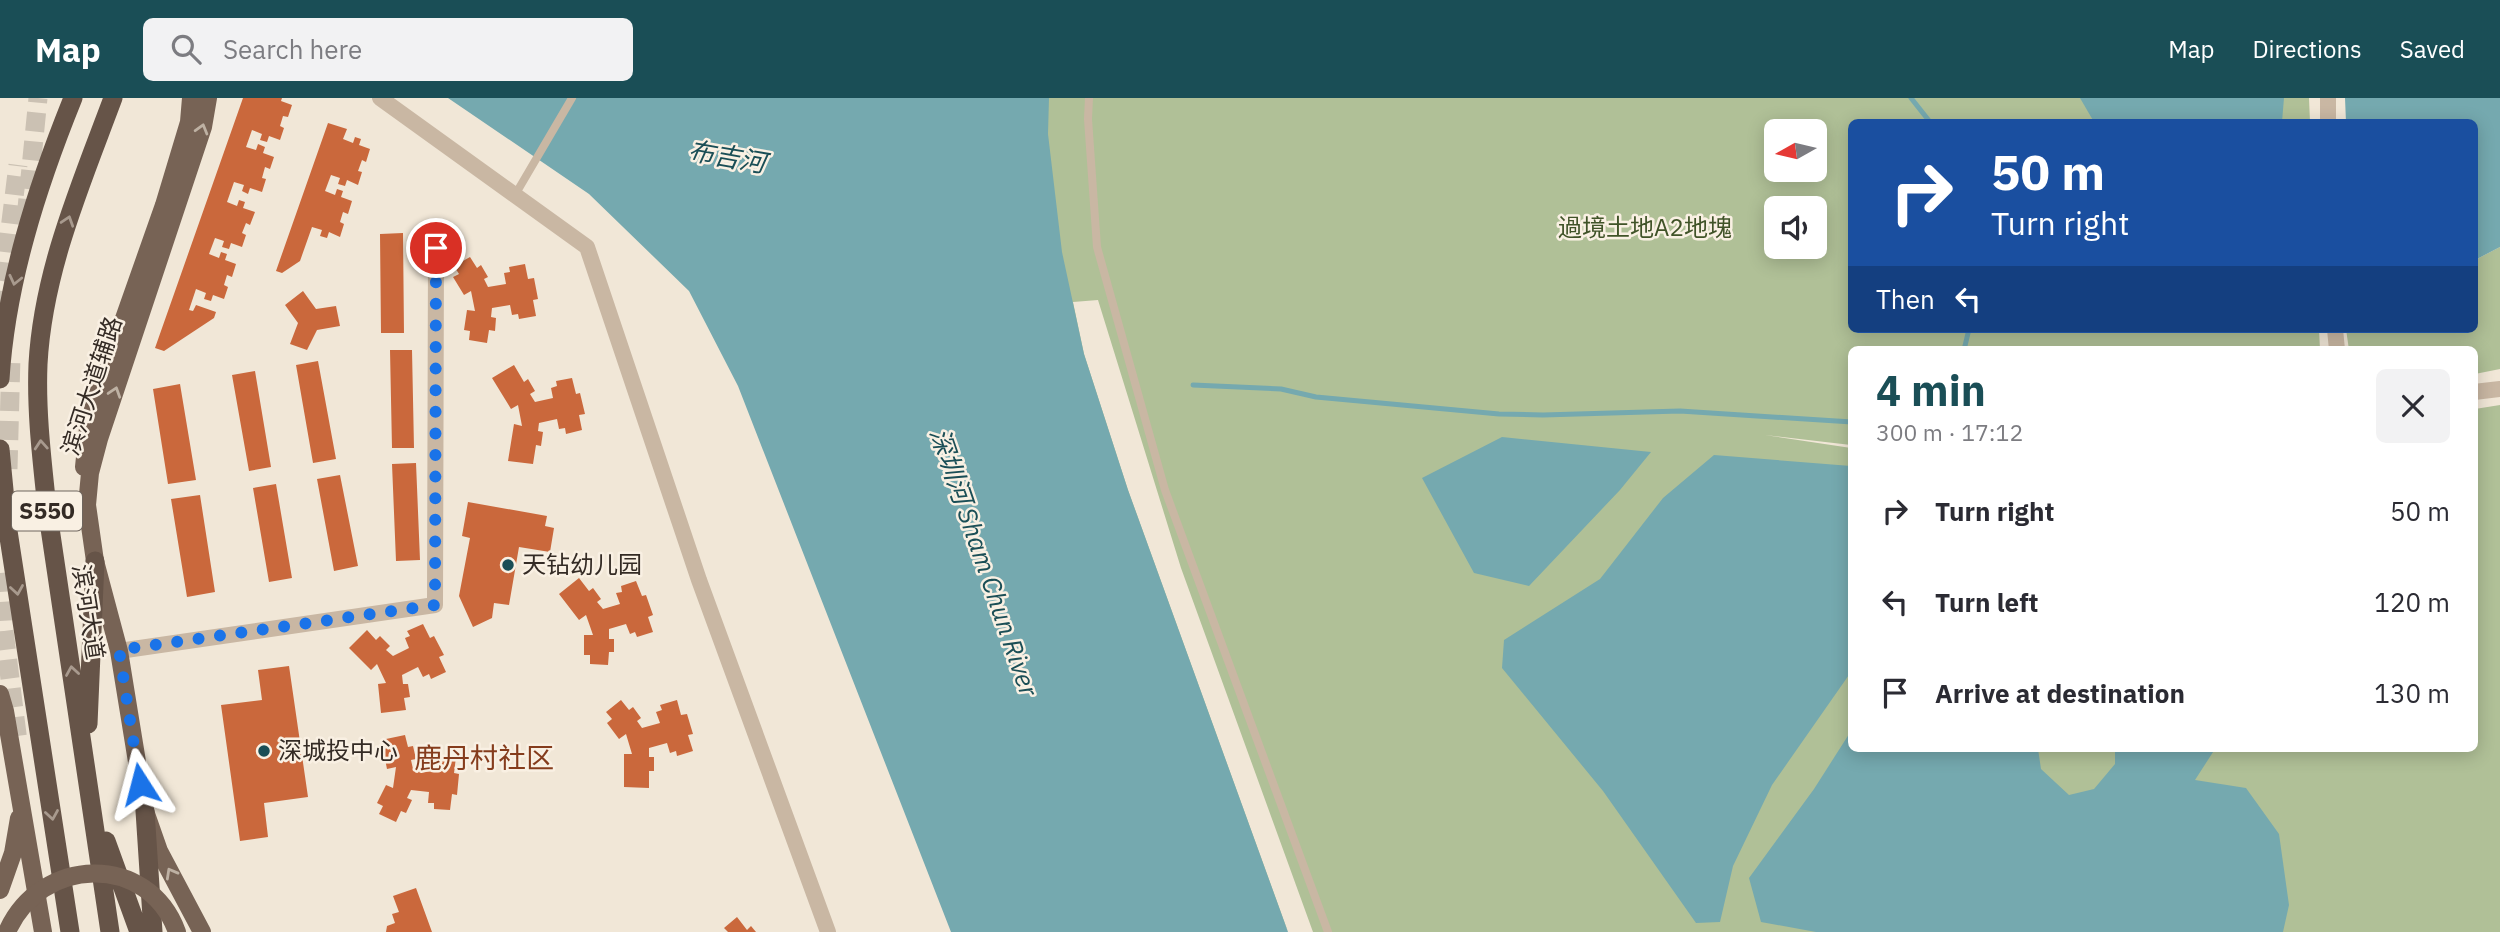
<!DOCTYPE html>
<html lang="en">
<head>
<meta charset="utf-8">
<style>
	:root { --surface:#fff; --page:#f2f2f3; --text:#2b2b33; --muted:#7c7c81; --accent:#1a4e56 }
	body { margin:0; font-family:"IBM Plex Sans","Noto Sans SC",sans-serif; background:var(--page); color:var(--text); height:100vh; display:flex; flex-direction:column; font-size:26px; white-space:nowrap }
	* { box-sizing:border-box; margin:0 }
	p { font-size:23px; color:var(--muted) }
	.icon { flex:none; width:38px; height:38px; fill:none; stroke:currentColor; stroke-width:2; stroke-linecap:round; stroke-linejoin:round }
	.map { position:relative; flex:1; overflow:hidden }
	.side { position:absolute; left:1848px; top:248px; width:630px; height:406px; display:flex; flex-direction:column; background:var(--surface); border-radius:10px; box-shadow:0 4px 18px #0003 }
	.side>* { flex:none }
	.hud { position:absolute; left:1848px; top:21px; width:630px; height:214px; border-radius:10px; box-shadow:0 4px 18px #0003; background:#1a4fa0; color:#fff; overflow:hidden }
	.needle { width:46px; rotate:262deg }
	.buttons { position:absolute; left:1764px; top:21px; display:grid; gap:14px }
	.buttons a { display:grid; place-items:center; width:63px; height:63px; border-radius:10px; background:var(--surface); box-shadow:0 4px 18px #0003; font-size:35px }
	.pin { position:absolute; display:grid; place-items:center; width:60px; height:60px; color:#fff; margin:-30px; border:4px solid #fff; border-radius:50%; box-shadow:0 2px 7px #0007 }
	.me { position:absolute; width:77px; margin:-38px; rotate:351deg; stroke-linejoin:round; filter:drop-shadow(0 0 5px #0008) }
	.turn { display:flex; align-items:center; gap:24px; height:147px; padding:0 28px; font-size:32px }
	.turn .icon { width:91px; height:91px; stroke-width:2.5 }
	.turn b { display:block; font-size:49px; line-height:60px }
	.then { display:flex; align-items:center; height:66px; padding:0 28px; background:#0003; gap:14px; font-size:26px }
	.round { display:grid; place-items:center; flex:none; width:74px; height:74px; border-radius:10px; background:var(--page) }
	.headline { display:flex; align-items:center; justify-content:space-between; height:119px; padding:0 28px }
	h1 { font-size:42px; font-weight:700; line-height:52px; color:var(--accent) }
	ul { padding:0; list-style:none }
	li { display:flex; align-items:center; gap:21px; height:91px; padding:0 28px }
	li div { flex:1 }
	li b { display:block; font-size:26px }
	li em { font-style:normal }
	header { display:flex; align-items:center; gap:42px; box-sizing:border-box; height:98px; padding:0 35px; background:var(--accent); color:#fff }
	header strong { font-size:33px }
	nav { display:flex; gap:38px; margin-inline-start:auto; font-size:24px }
	.search { width:490px; height:63px; background:var(--page); display:flex; align-items:center; gap:18px; box-sizing:border-box; padding:0 24px; border-radius:10px; color:var(--muted); font-size:26px }
	.map>svg:first-child { display:block }
	.green { fill:#b0c097; fill-rule:evenodd }
	.water { fill:#75a9af }
	.lines { fill:none; stroke-linecap:round; stroke-linejoin:round }
	.stream { stroke:#75a9af; stroke-width:5 }
	.building { fill:#ca683c }
	.trunk-tunnel { stroke:#cbc1b3; stroke-width:19; stroke-dasharray:19 10; stroke-linecap:butt }
	.service { stroke:#c9b7a3; stroke-width:8 }
	.minor { stroke:#c9b7a3; stroke-width:16 }
	.primary { stroke:#776355; stroke-width:18 }
	.trunk { stroke:#665448; stroke-width:19 }
	.primary-bridge { stroke:#776355; stroke-width:18 }
	.oneway { stroke:#beb1a3 }
	.oneway2 { stroke:#a89a8e }
	.route { stroke:#1a73e8; stroke-width:12; stroke-dasharray:0 21.6 }
	.poi-dot { fill:#1a4e56; stroke:#f9f0e3; stroke-width:2.5 }
	.labels { text-anchor:middle; stroke-width:5; stroke-linejoin:round; paint-order:stroke }
	.shield { fill:#f9f0e3; stroke:#6f665e; stroke-width:2 }
	.shield-label { font-size:23px; font-weight:bold; fill:#342b25 }
	.park-label { font-size:24px; fill:#405328; stroke:#f9f0e3 }
	.street-label { font-size:24px; fill:#342b25; stroke:#f9f0e3 }
	.poi-label { font-size:24px; fill:#342b25; stroke:#f9f0e3; text-anchor:start }
	.water-label { font-size:26px; font-style:italic; fill:#1a4e56; stroke:#f9f0e3 }
	.quarter-label { font-size:28px; fill:#853c1c; stroke:#f9f0e3 }
</style>
</head>
<body>
<header>
<strong>Map</strong>
<div class="search"><svg class="icon" aria-label="search" viewBox="0 0 24 24"><circle cx="10" cy="10" r="6"/><path d="M15 15l6 6"/></svg>Search here</div>
<nav><a>Map</a><a>Directions</a><a>Saved</a></nav>
</header>
<div class="map">
<svg width="2500" height="834" viewBox="0 0 2500 834">
	<rect width="100%" height="100%" fill="#f1e7d7"/>
	<!-- green -->
	<path class="green" d="M1028,0h1281l1,24h-458v207h467l1,21h-468l-1,95 -86,-10 86,13 1,301h622l1,-340 25,-4v527h-1187l-132,-364 -83,-268 -25,2 11,52 44,136 160,442 -175,-403zM1776,33h39v39h-39zM1776,110h39v39h-39z
		M2500,149v122l-25,5 -1,-24h-125l-3,-21h128l1,-69z"/>
	<!-- water -->
	<path class="water" d="M448,0h601l-1,36 14,118 22,102 44,136 160,442h-337l-213,-546 -49,-95 -100,-97z
		M2080,0h204l-2,24h-188z
		M2345,0h155v149l-25,13 -1,-138h-128z
		M1502,339l149,15 -31,38 -91,96 -55,-13 -52,-95z
		M1714,357l137,11v206l-79,113 -39,81 -13,56 -24,1 -93,-132 -101,-123 2,-28 96,-61 63,-81z
		M1851,633l1,18h186l3,20 28,26 25,-6 21,-25v-15h100l-20,31 51,8 33,46 10,71 -6,27h-467l-55,-10 -12,-44 65,-89z"/>
	<g class="lines">
		<!-- stream -->
		<path class="stream" d="M1911,0l19,24
			M1964,252l5,-21
			M1193,287l88,4 35,8 183,17 44,1 137,-4 172,11"/>
	</g>
	<!-- building -->
	<path class="building" d="M243,0h39l-1,3 11,4 -4,12 -5,-1 -3,10 4,2 -4,12 -11,-4 -2,6 -7,-2 2,-6 -10,-4 -6,17 10,3 2,-6 7,3 -2,6 11,4 -4,12 -5,-2 -3,11 4,1 -4,13 -12,-4 -2,6 -6,-3 2,-6 -10,-3 -7,20 10,4 2,-6 6,2 -2,6 12,4 -5,13 -4,-2 -4,10 4,2 -4,12 -11,-4 -2,6 -7,-2 2,-6 -9,-3 -6,16 10,4 2,-6 6,2 -2,6 11,4 -4,13 -5,-2 -3,10 4,2 -4,12 -11,-4 -2,6 -7,-2 2,-6 -10,-4 -7,21 4,1 3,-6 20,7 -2,6 -50,33 -9,-3z
		M328,25l19,6 -4,10 10,4 2,-6 6,2 -2,6 11,4 -4,13 -4,-2 -4,11 4,1 -4,13 -11,-5 -2,6 -7,-2 2,-6 -9,-3 -6,16 10,4 2,-6 6,2 -2,6 11,4 -4,13 -5,-2 -3,10 4,2 -4,13 -11,-5 -2,6 -7,-2 2,-6 -10,-3 -12,34 -18,12 -6,-2z
		M403,135l1,100h-23l-1,-99z
		M470,159l7,11 4,-3 7,12 -4,2 4,8 18,-3 -2,-11 6,-1 -1,-5 16,-3 3,15 6,-1 4,21 -5,1 3,16 -17,3 -1,-5 -6,1 -2,-10 -18,3 -1,9 5,1 -1,13 -6,-1 -2,13 -18,-3 1,-9 -6,-1 3,-20 8,1 -4,-20 -7,4 -11,-18 6,-3 -5,-8z
		M303,193l13,18 20,-3 4,20 -23,4 -10,20 -17,-6 8,-21 -13,-18z
		M390,252h22l2,98h-22z
		M318,263l18,98 -23,4 -17,-98z
		M514,267l10,17 4,-3 7,12 -5,3 5,8 18,-4 -2,-10 6,-2 -1,-5 16,-3 4,16 4,-1 5,21 -6,1 3,15 -16,4 -1,-6 -6,1 -2,-10 -18,4 -1,8 5,1 -2,14 -5,-1 -3,19 -25,-3 6,-37 8,2 -4,-21 -7,4 -19,-31z
		M255,273l16,96 -22,4 -17,-96z
		M180,286l16,96 -28,4 -15,-95z
		M416,365l4,97 -24,1 -4,-97z
		M340,377l18,91 -24,5 -17,-92z
		M276,386l16,94 -23,4 -16,-94z
		M200,397l15,97 -28,5 -16,-98z
		M468,404l79,14 -2,10 9,2 -4,24 -31,-5 -10,58 -15,-2 -2,15 -19,9 -14,-31 11,-58 -8,-2z
		M579,480l10,13 4,-3 8,11 -4,3 6,7 17,-5 -4,-11 6,-1 -1,-6 15,-5 6,15 4,-1 7,20 -5,2 5,15 -16,5 -2,-5 -5,2 -4,-10 -17,5v10h5v13h-5l-1,13 -18,-1v-9h-6v-20h9l-7,-20 -7,5 -20,-26z
		M423,526l7,14 4,-2 10,19 -5,2 7,15 -15,7 -2,-5 -6,3 -5,-10 -16,8 1,9h5l2,13 -6,1 2,12 -25,3 -3,-29 8,-1 -9,-19 -6,6 -22,-22 18,-18 9,10 4,-4 10,10 -4,4 7,6 16,-8 -4,-10 5,-2 -3,-5z
		M289,568l19,131 -44,6 4,34 -28,4 -19,-136 41,-5 -4,-30z
		M621,602l8,10 4,-3 8,11 -4,3 5,7 18,-5 -4,-11 6,-2 -2,-5 17,-5 4,15 6,-1 6,20 -5,1 5,16 -16,5 -1,-5 -6,2 -3,-10 -18,5v9h5v14h-5v17l-25,-1v-33h8l-6,-20 -7,5 -12,-16 5,-4 -6,-7z
		M405,637l3,12 5,-1 3,13 -5,1 2,9 18,2 1,-11 6,1 1,-6 17,2 -2,16 5,1 -2,21 -5,-1 -2,16 -16,-1v-6h-6l1,-11 -18,-2 -4,8 5,2 -6,13 -5,-2 -5,11 -17,-8 4,-8 -6,-3 9,-18 7,3 3,-21 -9,2 -4,-20 6,-1 -3,-9z
		M416,790l16,44h-46l1,-6 8,-3 -3,-9 7,-2 -6,-16z
		M737,819l10,13 4,-4 5,6h-28l-4,-4z"/>
	<g class="lines">
		<!-- trunk-tunnel -->
		<path class="trunk-tunnel" d="M26,120l12,-120
			M0,212l18,-145
			M8,371l3,-113
			M0,475l4,58 14,111"/>
		<!-- service -->
		<path class="service" d="M1089,0l-1,21 9,128 68,243 163,442
			M515,97l57,-97"/>
		<!-- minor -->
		<path class="minor" d="M380,0l207,149 112,333 129,352
			M2328,0v24
			M2335,231l2,21
			M2474,294l26,-3
			M119,553l316,-46 1,-357"/>
		<!-- primary -->
		<path class="primary" d="M84,369l4,-39 8,-30 68,-193 25,-83 2,-24
			M0,596l5,17 38,221
			M0,792l13,-37 6,-35
			M202,834l-43,-81 -14,-40 -26,-160 -24,-90 -8,-56 3,-32 9,-34 104,-312 5,-29"/>
		<!-- trunk -->
		<path class="trunk" d="M0,281c6,-96 37,-192 73,-281
			M0,351l8,82 62,401
			M88,626l7,-163
			M145,713l8,121
			M106,743l33,91
			M110,834l-63,-424c-5,-48 -11,-96 -9,-144 5,-93 43,-180 75,-266"/>
		<!-- primary-bridge -->
		<path class="primary-bridge" d="M7,834c33,-76 141,-80 170,0"/>
	</g>
	<!-- one-way arrows -->
	<defs><path id="oneway-chevron" d="M-2-3.5L2.5 0L-2 3.5" fill="none" stroke-width="1.6" stroke-linecap="round" stroke-linejoin="round" transform="scale(1.75)"/></defs>
	<g class="oneway">
		<use href="#oneway-chevron" transform="translate(202 31) rotate(-74)"/>
		<use href="#oneway-chevron" transform="translate(115 294) rotate(-72)"/>
		<use href="#oneway-chevron" transform="translate(171 775) rotate(-119)"/>
	</g>
	<g class="oneway2">
		<use href="#oneway-chevron" transform="translate(68 123) rotate(-72)"/>
		<use href="#oneway-chevron" transform="translate(15 182) rotate(103)"/>
		<use href="#oneway-chevron" transform="translate(41 347) rotate(-94)"/>
		<use href="#oneway-chevron" transform="translate(17 492) rotate(81)"/>
		<use href="#oneway-chevron" transform="translate(72 573) rotate(-99)"/>
		<use href="#oneway-chevron" transform="translate(52 717) rotate(81)"/>
	</g>
	<g class="lines">
		<!-- route -->
		<path class="route" d="M140,686l-21,-134 316,-45 1,-357"/>
	</g>
	<!-- markers -->
	<g class="poi-dot">
		<circle cx="508" cy="467" r="7"/>
		<circle cx="264" cy="653" r="7"/>
	</g>
	<g class="labels">
		<!-- shield labels -->
		<rect class="shield" x="12" y="393.5" width="70" height="39" rx="5"/>
		<g class="shield-label">
			<text x="47" y="421">S550</text>
		</g>
		<!-- park labels -->
		<g class="park-label">
			<text x="1645" y="138">過境土地A2地塊</text>
		</g>
		<!-- street labels -->
		<g class="street-label">
			<text transform="translate(92 288) rotate(-72)" y="8">滨河大道辅路</text>
			<text transform="translate(88 514) rotate(81)" y="8">滨河大道</text>
		</g>
		<!-- poi labels -->
		<g class="poi-label">
			<text x="522" y="475">天钻幼儿园</text>
			<text x="278" y="661">深城投中心</text>
		</g>
		<!-- water labels -->
		<g class="water-label">
			<text transform="translate(727 59) rotate(10)" y="9">布吉河</text>
			<text transform="translate(984 464) rotate(71)" y="9">深圳河 Sham Chun River</text>
		</g>
		<!-- quarter labels -->
		<g class="quarter-label">
			<text x="484" y="670">鹿丹村社区</text>
		</g>
	</g>
</svg>
<div class="buttons">
<a><svg class="needle" viewBox="-14 -14 28 28"><path d="M0-13l5 13h-10z" fill="#e53935"/><path d="M0 13l5-13h-10z" fill="#7c7c81"/></svg></a>
<a><svg class="icon" aria-label="sound" viewBox="0 0 24 24"><path d="M4 9h4l5-4v14l-5-4H4zM17 9q2 3 0 6"/></svg></a>
</div>
<div class="pin" style="left:436px;top:150px;background:#d93025"><svg class="icon" aria-label="arrive" viewBox="0 0 24 24"><path d="M6 21V4h12l-3 4 3 4H6"/></svg></div>
<svg class="me" style="left:140px;top:686px" viewBox="-20 -20 40 40"><path d="M0-17L14 15 0 8-14 15z" fill="#1a73e8" stroke="#fff" stroke-width="4"/></svg>
<div class="hud">
<div class="turn"><svg class="icon" aria-label="right" viewBox="0 0 24 24"><path d="M7 20v-9h11M14 6l5 5-5 5"/></svg><div><b>50 m</b>Turn right</div></div>
<div class="then">Then<svg class="icon" aria-label="left" viewBox="0 0 24 24"><path d="M17 20v-9H6M10 6l-5 5 5 5"/></svg></div>
</div>
<section class="side">
<div class="headline"><div><h1>4 min</h1><p>300 m · 17:12</p></div><a class="round"><svg class="icon" aria-label="close" viewBox="0 0 24 24"><path d="M6 6l12 12M18 6L6 18"/></svg></a></div>
<ul>
<li><svg class="icon" aria-label="right" viewBox="0 0 24 24"><path d="M7 20v-9h11M14 6l5 5-5 5"/></svg><div><b>Turn right</b></div><em>50 m</em></li>
<li><svg class="icon" aria-label="left" viewBox="0 0 24 24"><path d="M17 20v-9H6M10 6l-5 5 5 5"/></svg><div><b>Turn left</b></div><em>120 m</em></li>
<li><svg class="icon" aria-label="arrive" viewBox="0 0 24 24"><path d="M6 21V4h12l-3 4 3 4H6"/></svg><div><b>Arrive at destination</b></div><em>130 m</em></li>
</ul>
</section>
</div>
</body>
</html>
